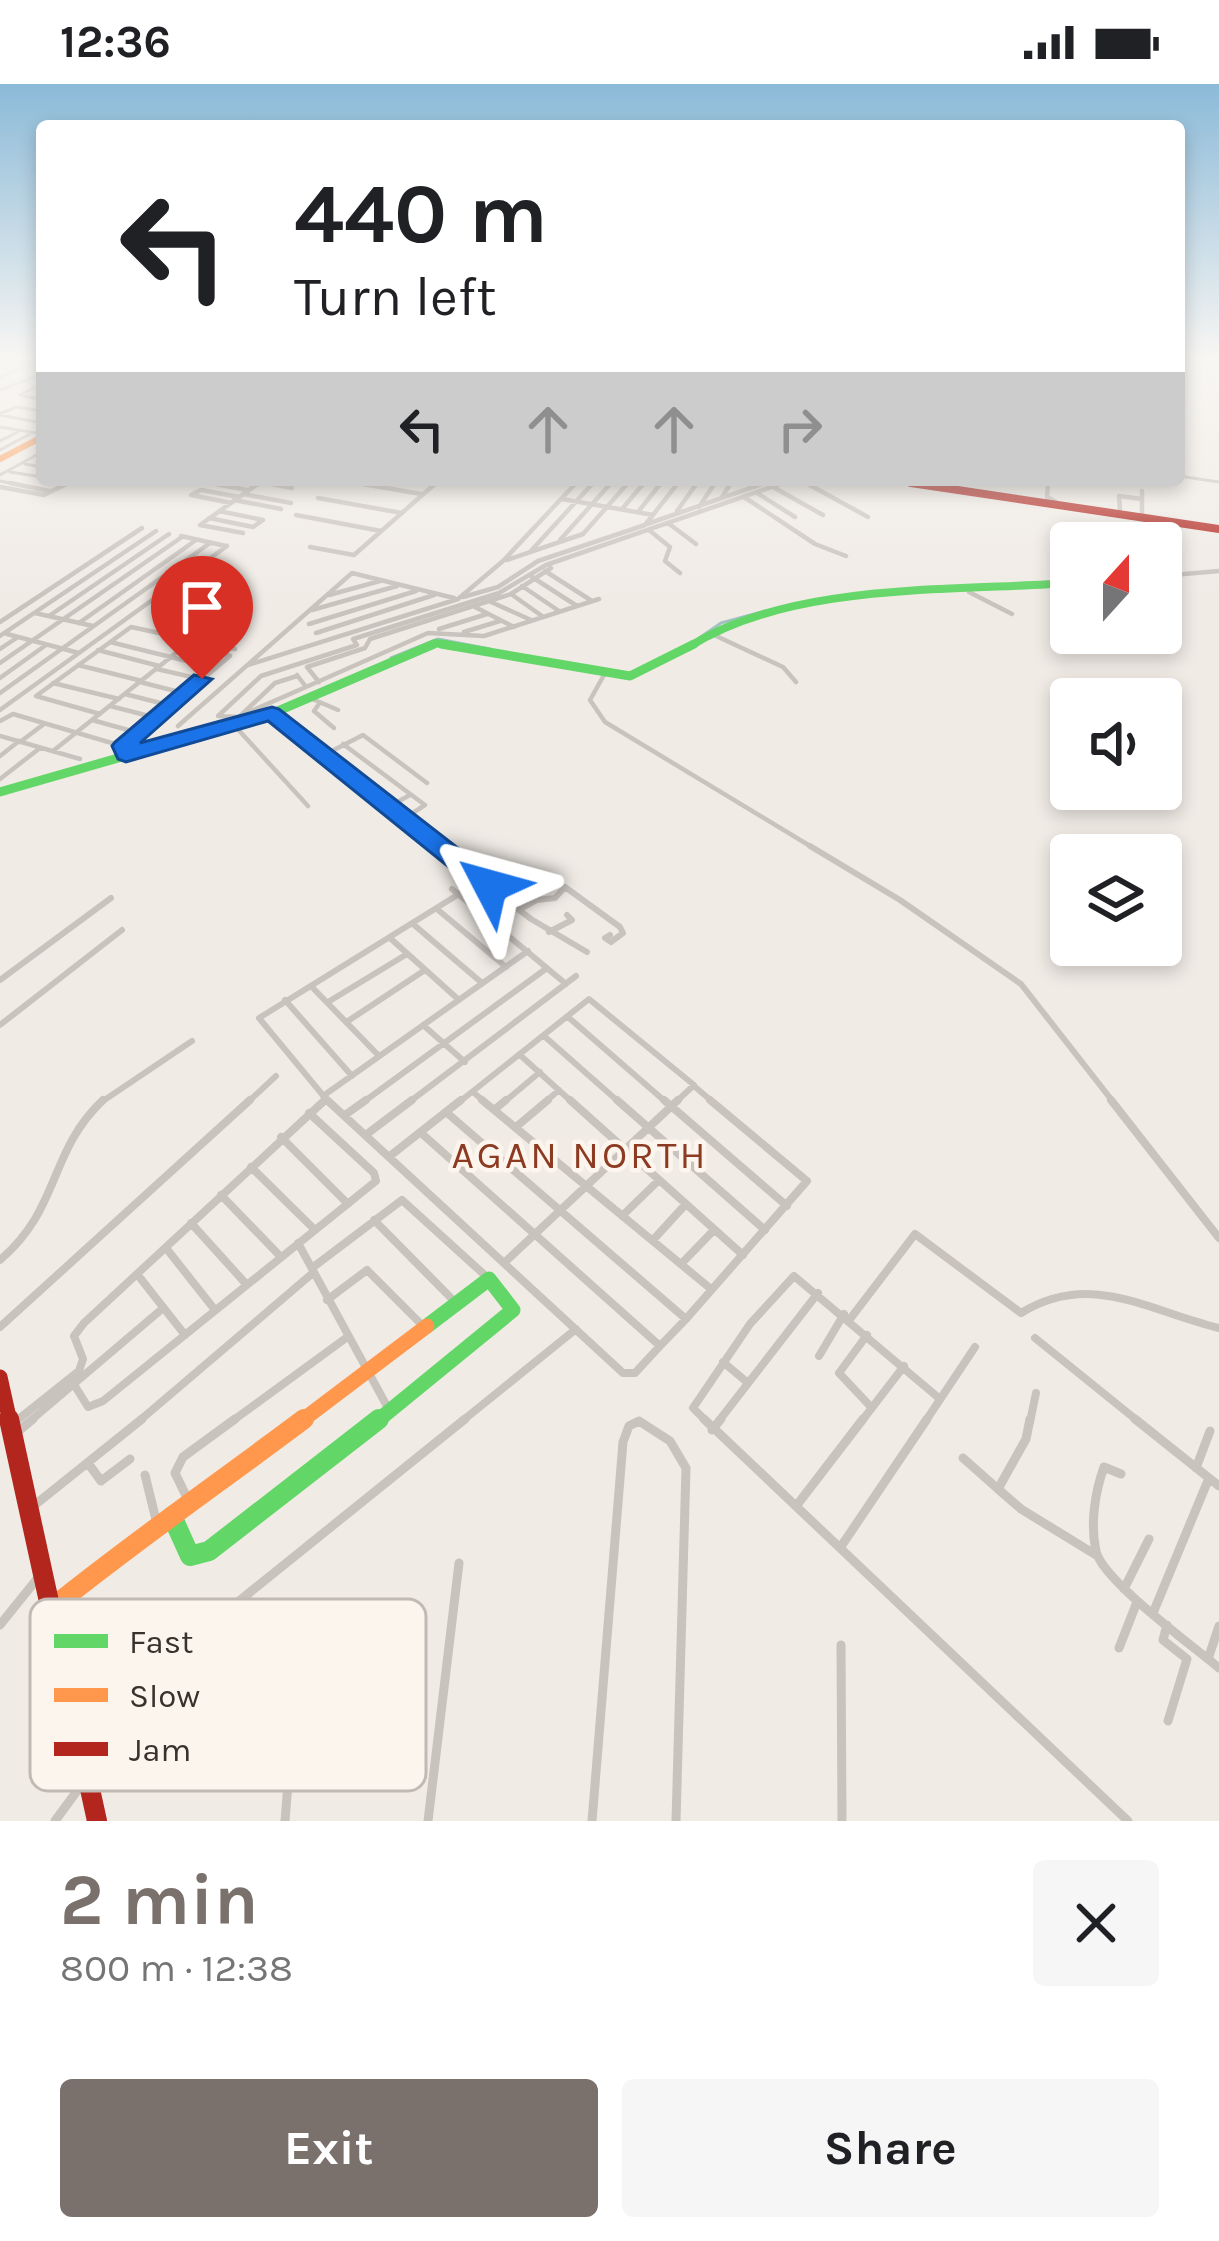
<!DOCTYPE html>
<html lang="en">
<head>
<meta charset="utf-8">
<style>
	:root { --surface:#fff; --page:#f6f6f6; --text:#202124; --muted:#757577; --accent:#7a716c }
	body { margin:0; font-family:Karla,sans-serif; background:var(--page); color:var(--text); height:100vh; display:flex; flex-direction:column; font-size:45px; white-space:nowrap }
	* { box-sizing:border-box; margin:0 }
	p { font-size:39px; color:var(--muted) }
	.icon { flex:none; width:66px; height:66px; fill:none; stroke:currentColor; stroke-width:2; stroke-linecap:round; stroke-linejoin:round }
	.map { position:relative; height:1737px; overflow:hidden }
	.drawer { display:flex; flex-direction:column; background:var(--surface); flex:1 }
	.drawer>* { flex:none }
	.hud { position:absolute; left:36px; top:36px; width:1149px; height:366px; border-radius:12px; box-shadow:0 6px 18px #0003; background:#fff; color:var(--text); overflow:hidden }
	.needle { width:78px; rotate:21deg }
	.buttons { position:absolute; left:1050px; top:438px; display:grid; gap:24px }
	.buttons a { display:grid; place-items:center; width:132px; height:132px; border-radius:12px; background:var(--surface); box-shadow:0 6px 18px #0003; font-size:60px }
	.pin { position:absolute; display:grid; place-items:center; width:102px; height:102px; color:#fff; margin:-123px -51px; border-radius:50% 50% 50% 0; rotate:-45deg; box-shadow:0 0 12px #0007 }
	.pin .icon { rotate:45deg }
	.me { position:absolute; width:132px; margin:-66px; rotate:309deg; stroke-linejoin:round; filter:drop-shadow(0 0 9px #0008) }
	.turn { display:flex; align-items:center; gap:42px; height:252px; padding:0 60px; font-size:54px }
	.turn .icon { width:156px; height:156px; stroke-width:2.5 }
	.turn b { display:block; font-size:84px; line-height:102px }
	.lanes { display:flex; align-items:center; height:114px; padding:0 60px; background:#0003; justify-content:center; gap:60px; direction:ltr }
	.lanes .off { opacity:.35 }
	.round { display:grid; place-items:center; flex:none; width:126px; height:126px; border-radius:12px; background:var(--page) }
	.headline { display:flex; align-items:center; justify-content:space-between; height:204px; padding:0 60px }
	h1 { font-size:72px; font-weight:700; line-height:90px; color:var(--accent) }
	.button { display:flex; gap:24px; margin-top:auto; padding:24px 60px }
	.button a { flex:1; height:138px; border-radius:12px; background:var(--accent); color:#fff; font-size:48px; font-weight:700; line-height:138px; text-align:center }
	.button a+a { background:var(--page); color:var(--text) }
	.status { display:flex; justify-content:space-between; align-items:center; height:84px; padding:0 60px; background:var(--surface); direction:ltr }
	.status svg { height:33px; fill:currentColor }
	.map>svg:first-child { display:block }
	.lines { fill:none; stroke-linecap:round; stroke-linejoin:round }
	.stream { stroke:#a1c2c1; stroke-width:3 }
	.street-far4 { stroke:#c9c3be; stroke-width:3 }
	.street-far3 { stroke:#c9c3be; stroke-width:4.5 }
	.street-far2 { stroke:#c9c3be; stroke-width:6 }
	.street-far1 { stroke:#c9c3be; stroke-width:8 }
	.street { stroke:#c9c3be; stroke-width:9 }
	.fast-far3 { stroke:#63d668; stroke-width:8 }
	.fast-far2 { stroke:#63d668; stroke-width:9 }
	.fast-far1 { stroke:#63d668; stroke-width:15 }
	.fast { stroke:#63d668; stroke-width:20 }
	.slow-far2 { stroke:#ff974d; stroke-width:6 }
	.slow-far1 { stroke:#ff974d; stroke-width:15 }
	.slow { stroke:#ff974d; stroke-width:20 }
	.jam-far3 { stroke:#b3261e; stroke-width:6 }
	.jam-far2 { stroke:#b3261e; stroke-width:8 }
	.jam-far1 { stroke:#b3261e; stroke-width:15 }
	.jam { stroke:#b3261e; stroke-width:20 }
	.route { fill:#1a73e8; stroke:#114b97; stroke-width:3 }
	.labels { text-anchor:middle; stroke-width:9; stroke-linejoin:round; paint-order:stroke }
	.neighbourhood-label { font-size:39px; letter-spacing:3px; fill:#8c3b22; stroke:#fbf5ee }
	.key { fill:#fbf5ee; stroke:#c1bab4; stroke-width:3 }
	.key-label { font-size:33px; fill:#3b302b }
</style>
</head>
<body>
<div class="status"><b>12:36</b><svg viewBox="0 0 49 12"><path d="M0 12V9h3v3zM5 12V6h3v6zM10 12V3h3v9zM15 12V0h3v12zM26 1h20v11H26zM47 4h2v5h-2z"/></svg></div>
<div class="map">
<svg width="1219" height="1737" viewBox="0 0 1219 1737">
	<rect width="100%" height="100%" fill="#f0ebe5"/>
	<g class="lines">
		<!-- stream -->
		<path class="stream" d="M692,559l29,-20 44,-12
			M391,574l47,-19 52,10"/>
		<!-- street-far4 -->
		<path class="street-far4" d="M0,274l32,5
			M0,293l42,-19
			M42,300l-22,11 22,5
			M0,306l42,-16
			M0,330l16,-7 26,4
			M0,331l42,8
			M0,343l42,7
			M0,357l18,-9
			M0,366l30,-16
			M25,380l17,3
			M10,388l32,5
			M0,391l42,-23
			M1179,392l40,6
			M232,396l25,5
			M339,396l36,6
			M800,396l11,6
			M0,397l25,5
			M260,398l22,4
			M209,399l17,3
			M62,402l12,-6
			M254,402l9,-6
			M433,402l7,-6
			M573,402l6,-6
			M590,402l6,-6
			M608,402l6,-6
			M626,402l5,-6
			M642,402l5,-6
			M659,402l5,-6
			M675,402l5,-6
			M695,402l4,-6
			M713,402l4,-6
			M729,402l4,-6
			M756,402l12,-4
			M774,402l18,-6
			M1048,402v-6"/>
		<!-- street-far3 -->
		<path class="street-far3" d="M10,399l39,8
			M210,399l37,7
			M248,399l9,2
			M266,399l26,5
			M357,399l64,11
			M806,399l62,34
			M1048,399l-1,14 9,5
			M0,403l44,8 24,-12
			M773,403l50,28
			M1142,407v25
			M757,409l38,24
			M243,410l48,9
			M722,413l9,-14
			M744,413l71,47 31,12
			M318,414l84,15
			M562,415l91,16
			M234,416l47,9
			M231,419l-40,-8 10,-5 38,7
			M699,423l16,-24
			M622,425l22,-26
			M1120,425l-1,-13 23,3
			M677,427l20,-28
			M638,428l23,-29
			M296,431l85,16
			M209,434l44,9 10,-7 -44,-9
			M668,439l28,21
			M647,440l118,-41
			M200,441l59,-42
			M200,441l43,8
			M649,446l21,17 -5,14 15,12
			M181,452l45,10
			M560,456l51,-57
			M310,463l44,8 82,-72
			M530,468l63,-69
			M507,476l76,-26 45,-51
			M545,487l47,30
			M1161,492l58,-5
			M532,493l45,29
			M522,502l37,25
			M969,508l43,22
			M511,510l31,22
			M329,511l51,-14
			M463,513l35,-10 40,-26 107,-36 33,-42
			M491,518l40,18
			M475,523l39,20
			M312,526l85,-24
			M35,529l58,13
			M49,532l120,-82
			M0,538l142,-94
			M79,539l117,-83
			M309,540l107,-33
			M439,545l48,-15
			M464,548l36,-11
			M316,549l118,-38
			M7,550l72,19
			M714,551l69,32 13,15
			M0,552l156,-105
			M110,558l105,26
			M185,561l43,10
			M0,565l18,-12
			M98,566l61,16
			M0,579l182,-126
			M78,581l64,16
			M248,581l210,-66 45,-38 73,-78
			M157,585l43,10
			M297,591l9,12 122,-54 56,3 115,-37
			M604,591l-14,25 15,22 210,127
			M297,592l-22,7 -36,34 -21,-1 43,-40 96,-31 -4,-6 146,-46 47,-28 237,-82
			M0,594l46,-33
			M140,598l43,11
			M319,598l-12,-15 58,-19 5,-9 141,-45 40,-26
			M53,599l66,16
			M0,609l210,-150
			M125,610l43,11
			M36,612l95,-69 104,22
			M36,612l64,18
			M310,614l28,12
			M319,620l-5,7 20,17
			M110,622l47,12
			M0,626l227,-164
			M271,630l169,135
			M242,631l64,-28
			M92,636l47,13
			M0,637l13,-7 109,32
			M234,641l74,81
			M178,642l174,-153 102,25
			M0,652l80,23
			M20,658l24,-18
			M343,660l82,61 -20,13
			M123,662l107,-90
			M53,667l138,-110
			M326,670l37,-19 64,48
			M0,672l19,-15
			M0,695l40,-31
			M390,722l20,-11"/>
		<!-- street-far2 -->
		<path class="street-far2" d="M436,762l95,73 56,33
			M810,762l90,54 121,84 93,119
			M452,805l114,95
			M437,825l69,58
			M519,826l18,-10 18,-2 10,-11 55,40 3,6 -12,9
			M413,840l69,59
			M549,848l23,-12 -5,-5
			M610,851l-5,3 6,4
			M390,854l69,62
			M0,896l111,-82
			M311,902l68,70
			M285,916l67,76
			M328,918l79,-48
			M568,933l99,86
			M348,937l77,-51
			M0,941l122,-95
			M423,941l42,37
			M544,952l76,67
			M520,971l53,48
			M694,1002l20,17
			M473,1008l13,11
			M323,1012l205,-145
			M326,1015l-67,-81 200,-124
			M100,1019l92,-62
			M247,1019l29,-27
			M322,1019l4,-4 4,4
			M362,1019l185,-135
			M408,1019l168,-127
			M458,1019l131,-104 105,86 -19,18
			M503,1019l37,-31
			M544,1019l15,-13"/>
		<!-- street-far1 -->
		<path class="street-far1" d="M327,1016l296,273h12l25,-27
			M482,1016l229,189
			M570,1016l173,155
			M617,1016l148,130
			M664,1016l123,106
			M1111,1016l108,138
			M494,1026l12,-10
			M345,1031l21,-15
			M516,1043l32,-27
			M420,1048l240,214 26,-27 -240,-207
			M367,1050l45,-34
			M281,1053l67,67
			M390,1072l71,-56
			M251,1083l63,62
			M221,1111l59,61
			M622,1132l36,-35
			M374,1136l82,83
			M191,1139l56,62
			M653,1156l32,-35
			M298,1159l90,165
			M166,1164l49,62
			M0,1176c61,-52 48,-108 103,-160
			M683,1178l31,-32
			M504,1179l174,-163
			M312,1184l90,-68 86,78
			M137,1190l48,61
			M327,1216l40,-30 56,56
			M686,1235l121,-138 -97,-81
			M850,1235l65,-85 106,79c70,-43 127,-2 198,15
			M0,1243l250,-227
			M867,1251l-28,38 32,34
			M1035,1254l104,84
			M819,1272l25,-42
			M723,1278l25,21
			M70,1294l18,29 15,-6 273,-220 -2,-8 -65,-60
			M15,1338l64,-51 4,-12 -9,-23 10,-13 241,-223
			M29,1338l133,-113
			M138,1338l176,-150
			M231,1338l115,-84
			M461,1338l115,-93
			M707,1338l-14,-14 57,-84 44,-48 146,123
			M718,1338l100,-129
			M861,1338l43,-56
			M925,1338l50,-75
			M1030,1338l6,-29"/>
		<!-- street -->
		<path class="street" d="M704,1335l424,402
			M1030,1335l-4,20 -28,50 23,20 75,46
			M1135,1335l84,67
			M13,1339l5,-4
			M712,1346l9,-11
			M15,1350l18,-15
			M963,1374l35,31
			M88,1379l13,18 29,-22
			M1196,1384l14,-37
			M1121,1390l-17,-7c-9,25 -14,57 -8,84 6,29 97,95 123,117
			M145,1391l12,49
			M190,1420l-15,-31 8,-16 52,-38
			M797,1421l66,-86
			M31,1424l111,-89
			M840,1464l87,-129
			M1124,1505l25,-50
			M1153,1529l56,-135
			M0,1541l41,-51
			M1167,1541l-4,15 24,19 -19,62
			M841,1561l1,176
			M1119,1564l18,-46
			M1208,1575l11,-33
			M79,1646l386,-311
			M55,1737l30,-41
			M285,1737l5,-63 88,-77
			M428,1737l31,-258
			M592,1737l31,-379 6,-16 10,-5 31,20 16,27 -10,353"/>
		<!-- fast-far3 -->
		<path class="fast-far3" d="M427,563l9,-4 23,4
			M689,563c101,-65 265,-56 382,-64"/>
		<!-- fast-far2 -->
		<path class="fast-far2" d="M441,560l189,32 64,-32
			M0,708l271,-78 163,-70"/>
		<!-- fast-far1 -->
		<path class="fast-far1" d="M376,1338l137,-112 -24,-31 -62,47"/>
		<!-- fast -->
		<path class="fast" d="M172,1432l18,40 19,-5 170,-132"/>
		<!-- slow-far2 -->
		<path class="slow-far2" d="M0,375l42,-22"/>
		<!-- slow-far1 -->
		<path class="slow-far1" d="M300,1338l127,-96"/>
		<!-- slow -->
		<path class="slow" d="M53,1523c82,-66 167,-125 251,-188"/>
		<!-- jam-far3 -->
		<path class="jam-far3" d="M890,396l41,6"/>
		<!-- jam-far2 -->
		<path class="jam-far2" d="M911,399l308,46"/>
		<!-- jam-far1 -->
		<path class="jam-far1" d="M0,1293l10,45"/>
		<!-- jam -->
		<path class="jam" d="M9,1335l88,402"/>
	</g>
	<!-- sky -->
	<linearGradient id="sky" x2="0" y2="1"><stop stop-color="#8bbad8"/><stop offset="0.53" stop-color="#f8f6f3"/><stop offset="1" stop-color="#f8f6f3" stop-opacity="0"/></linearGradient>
	<rect width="1219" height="516" fill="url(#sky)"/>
	<!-- route -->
	<path class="route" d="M194,591l18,4 -72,64 132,-36 7,2 220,171 4,6 -4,7h-18l-213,-172 -142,41 -8,-3 -6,-13 3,-4z"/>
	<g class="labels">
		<!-- neighbourhood labels -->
		<g class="neighbourhood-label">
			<text x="580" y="1084">AGAN NORTH</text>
		</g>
	</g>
	<!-- legend -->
	<rect x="30" y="1515" width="396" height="192" rx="18" class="key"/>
	<rect x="54" y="1550" width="54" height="14" fill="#63d668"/>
	<rect x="54" y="1604" width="54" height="14" fill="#ff974d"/>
	<rect x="54" y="1658" width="54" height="14" fill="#b3261e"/>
	<g class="key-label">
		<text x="129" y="1569">Fast</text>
		<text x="129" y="1623">Slow</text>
		<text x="129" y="1677">Jam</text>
	</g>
</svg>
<div class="buttons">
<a><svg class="needle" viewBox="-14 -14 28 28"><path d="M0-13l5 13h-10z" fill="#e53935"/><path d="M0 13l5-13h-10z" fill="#757577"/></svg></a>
<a><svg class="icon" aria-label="sound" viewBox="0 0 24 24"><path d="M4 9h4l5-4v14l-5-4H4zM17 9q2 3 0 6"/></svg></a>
<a><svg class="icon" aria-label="layers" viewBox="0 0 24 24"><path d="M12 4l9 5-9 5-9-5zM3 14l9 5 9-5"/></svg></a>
</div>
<div class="pin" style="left:202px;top:595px;background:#d93025"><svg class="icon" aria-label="arrive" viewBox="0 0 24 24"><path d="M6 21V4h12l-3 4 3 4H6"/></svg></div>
<svg class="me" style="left:490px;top:802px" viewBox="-20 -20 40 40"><path d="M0-17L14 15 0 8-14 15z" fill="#1a73e8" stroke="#fff" stroke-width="4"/></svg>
<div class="hud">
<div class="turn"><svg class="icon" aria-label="left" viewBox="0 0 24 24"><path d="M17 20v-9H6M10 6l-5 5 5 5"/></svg><div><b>440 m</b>Turn left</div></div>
<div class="lanes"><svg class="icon" aria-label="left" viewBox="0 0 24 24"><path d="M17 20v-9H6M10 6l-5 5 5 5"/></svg><svg class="icon off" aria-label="ahead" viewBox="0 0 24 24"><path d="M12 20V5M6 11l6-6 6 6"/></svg><svg class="icon off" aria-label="ahead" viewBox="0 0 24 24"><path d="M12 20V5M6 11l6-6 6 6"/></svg><svg class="icon off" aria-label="right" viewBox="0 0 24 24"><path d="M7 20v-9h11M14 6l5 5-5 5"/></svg></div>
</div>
</div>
<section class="drawer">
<div class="headline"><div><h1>2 min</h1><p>800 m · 12:38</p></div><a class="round"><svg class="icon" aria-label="close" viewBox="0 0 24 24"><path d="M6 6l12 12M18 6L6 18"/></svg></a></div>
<div class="button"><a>Exit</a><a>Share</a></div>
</section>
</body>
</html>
